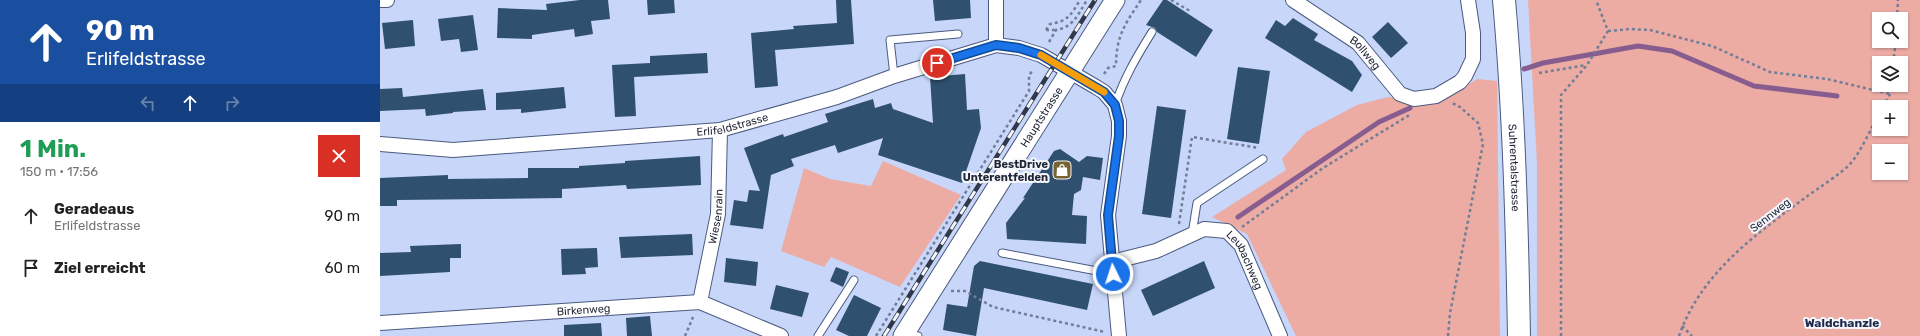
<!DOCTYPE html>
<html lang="de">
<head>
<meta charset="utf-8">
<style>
	:root { --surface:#fff; --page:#f6f6f6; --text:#222; --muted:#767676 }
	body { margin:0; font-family:Rubik,sans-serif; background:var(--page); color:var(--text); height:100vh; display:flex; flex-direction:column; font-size:15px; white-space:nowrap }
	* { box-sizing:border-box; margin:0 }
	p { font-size:13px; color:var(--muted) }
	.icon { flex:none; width:22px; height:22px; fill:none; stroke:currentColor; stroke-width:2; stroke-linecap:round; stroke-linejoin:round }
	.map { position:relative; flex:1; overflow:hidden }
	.sheet { display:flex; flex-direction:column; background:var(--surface); width:380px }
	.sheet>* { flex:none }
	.top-card { background:#1a4fa0; color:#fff; overflow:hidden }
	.tools { position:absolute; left:1492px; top:12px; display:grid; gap:8px }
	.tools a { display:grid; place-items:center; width:36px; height:36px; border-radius:0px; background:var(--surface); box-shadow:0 1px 3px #0004; font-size:20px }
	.pin { position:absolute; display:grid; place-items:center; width:34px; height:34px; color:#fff; margin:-17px; border:2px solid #fff; border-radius:50%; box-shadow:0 1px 4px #0007 }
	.me { position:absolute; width:44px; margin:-22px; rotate:356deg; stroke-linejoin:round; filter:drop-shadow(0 0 3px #0008) }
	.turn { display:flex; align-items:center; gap:14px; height:84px; padding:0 20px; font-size:18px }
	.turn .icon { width:52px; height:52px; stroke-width:2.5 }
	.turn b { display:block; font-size:28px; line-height:34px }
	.lanes { display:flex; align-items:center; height:38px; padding:0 20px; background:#0003; justify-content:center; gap:20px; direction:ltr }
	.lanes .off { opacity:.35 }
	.round { display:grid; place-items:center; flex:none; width:42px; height:42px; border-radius:0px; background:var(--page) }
	.headline { display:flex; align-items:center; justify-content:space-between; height:68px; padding:0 20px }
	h1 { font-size:24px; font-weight:700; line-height:30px; color:#1e9e55 }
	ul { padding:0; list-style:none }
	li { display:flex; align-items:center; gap:12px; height:52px; padding:0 20px }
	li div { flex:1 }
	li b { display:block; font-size:15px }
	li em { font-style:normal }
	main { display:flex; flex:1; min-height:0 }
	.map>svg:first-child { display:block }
	.green { fill:#ecaca4; fill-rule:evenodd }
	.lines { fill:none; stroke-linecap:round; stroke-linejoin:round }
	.stream { stroke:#875c8e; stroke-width:5 }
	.building { fill:#2f506e }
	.service-casing { stroke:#4b5a7f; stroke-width:9 }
	.minor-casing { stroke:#4b5a7f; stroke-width:16 }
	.secondary-casing { stroke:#4b5a7f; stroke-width:21 }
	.primary-casing { stroke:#4b5a7f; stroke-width:24 }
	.path { stroke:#727d96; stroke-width:2.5; stroke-dasharray:3 3; stroke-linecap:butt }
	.service { stroke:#fff; stroke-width:7 }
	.minor { stroke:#fff; stroke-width:14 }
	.secondary { stroke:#fff; stroke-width:19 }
	.primary { stroke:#fff; stroke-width:22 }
	.rail-casing { stroke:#31384a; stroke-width:4.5 }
	.rail { stroke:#f5f7fc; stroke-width:3; stroke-dasharray:9; stroke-linecap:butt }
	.route-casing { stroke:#114b97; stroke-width:10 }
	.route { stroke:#1a73e8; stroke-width:7 }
	.slow { stroke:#f59e0b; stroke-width:7 }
	.labels { text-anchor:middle; stroke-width:4; stroke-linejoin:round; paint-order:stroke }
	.street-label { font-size:11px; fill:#1f2535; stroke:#f5f7fc }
	.poi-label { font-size:11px; font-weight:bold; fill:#1f2535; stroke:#f5f7fc; text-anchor:end }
	.neighbourhood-label { font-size:12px; font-weight:bold; fill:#1d294b; stroke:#f5f7fc }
</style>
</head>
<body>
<main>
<section class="sheet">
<div class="top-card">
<div class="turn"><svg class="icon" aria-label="ahead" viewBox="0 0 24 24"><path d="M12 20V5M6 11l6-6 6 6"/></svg><div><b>90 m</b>Erlifeldstrasse</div></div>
<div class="lanes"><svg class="icon off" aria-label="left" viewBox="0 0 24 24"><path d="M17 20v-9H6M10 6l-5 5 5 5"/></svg><svg class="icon" aria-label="ahead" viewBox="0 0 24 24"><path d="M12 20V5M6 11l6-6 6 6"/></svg><svg class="icon off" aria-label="right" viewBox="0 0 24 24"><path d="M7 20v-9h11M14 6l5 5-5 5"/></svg></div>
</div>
<div class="headline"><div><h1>1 Min.</h1><p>150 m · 17:56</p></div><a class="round" style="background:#d93025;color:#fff"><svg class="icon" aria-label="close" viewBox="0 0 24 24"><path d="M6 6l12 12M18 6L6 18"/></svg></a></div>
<ul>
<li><svg class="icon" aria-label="ahead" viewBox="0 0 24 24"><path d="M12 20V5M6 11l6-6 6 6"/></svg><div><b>Geradeaus</b><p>Erlifeldstrasse</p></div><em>90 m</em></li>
<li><svg class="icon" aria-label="arrive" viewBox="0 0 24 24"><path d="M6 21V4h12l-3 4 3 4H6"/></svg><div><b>Ziel erreicht</b></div><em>60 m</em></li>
</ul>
</section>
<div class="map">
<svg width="1540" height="336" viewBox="0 0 1540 336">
	<rect width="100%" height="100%" fill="#c7d6f9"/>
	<!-- green -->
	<path class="green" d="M1148,0h392v336h-383v-173zM1499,19h22v22h-22zM1499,63h22v22h-22zM1499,107h22v22h-22zM1499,151h22v22h-22z
		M1097,79l20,2 3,255h-204l-49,-102 -35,-17 74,-47 -4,-11 24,-27 51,-27 31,-8 51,6z
		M503,161l78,34 -61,92 -69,-30 -7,10 -43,-16 23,-83 26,11 41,7z"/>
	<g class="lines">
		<!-- stream -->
		<path class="stream" d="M1144,69l19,-6 95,-17 34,5 82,35 83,10
			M858,217l141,-95 31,-14"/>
	</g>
	<!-- building -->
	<path class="building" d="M200,0h28l2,19 -19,2 2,13 -18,3 -1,-8 -42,6v4l-35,-1 1,-30 49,2 -1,-6z
		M267,0h27l1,13 -27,2z
		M456,0h15l3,44 -79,6 3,36 -23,2 -4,-55 43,-4 -1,-3 44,-3z
		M553,0h37l1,18 -36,3z
		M783,0h4l46,30 -17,27 -39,-25 -2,-4 -9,-3z
		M93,15l5,35 -17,2 -2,-13 -18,2 -3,-22z
		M913,18l25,16 -4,6 38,21 10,14 -10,17 -87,-54 11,-18 9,6z
		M33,20l2,26 -30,3 -3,-26z
		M1008,22l20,21 -17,15 -19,-21z
		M327,53l1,20 -74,4 2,39 -21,1 -3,-52 38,-2v-7z
		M858,67l32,4 -11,73 -32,-5z
		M585,74l2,36 12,-1 2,19 -19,55 -84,-28 5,-17 -45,15 -3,-8 -44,14 3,7 -23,9 -8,54 -33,-4 4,-25 13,2 2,-12 11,1 -16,-43 39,-14 1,3 44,-15 -3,-8 48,-15 2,9 16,-5 2,6 40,14 -3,-46z
		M184,87l2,21 -45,5v-4l-25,1v-17z
		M22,88l1,9 80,-8 3,21 -33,2v1l-27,3 -1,-7 -45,2v-22z
		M777,106l29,4 -15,108 -29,-4z
		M680,149l19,13 8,-6 16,2 -3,22 -17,-3 -2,13 -7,4 -2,21 15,1 -1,28 -79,-5 -1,-16 19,-25h-2l31,-47z
		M320,156l1,29 -74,4 -1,-4 -64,4v9l-165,2v6h-17v-28l68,-3v4l80,-1v-10h51v-2l46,-3v-2z
		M312,234l1,21 -72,3 -2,-21z
		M81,244v14h-11v14l-70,4v-23l31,-1 -1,-6z
		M217,248l1,19 -13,1 1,6 -24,1 -1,-26z
		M346,258l32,4 -2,24 -32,-4z
		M600,261l113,23 -6,26 -103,-22 -8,48 -33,-6 4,-26 20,3 7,-41z
		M824,261l11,27 -62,28 -12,-26z
		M456,267l13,5 -6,15 -13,-6z
		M396,285l33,8 -7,24 -32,-8z
		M474,295l27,13 -14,28h-18l-13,-6z
		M270,316l2,20h-25l-1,-18z
		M221,323l1,13h-38v-11z"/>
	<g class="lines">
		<!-- service casing -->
		<g class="service-casing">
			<path id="service" d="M514,76l-4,-36 68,-6
				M735,105c9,-27 22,-49 37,-73
				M812,234l5,-31 66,-44
				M622,253l111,21
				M525,333l13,3
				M438,336l36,-56"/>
		</g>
		<!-- minor casing -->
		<g class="minor-casing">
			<g id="minor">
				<path d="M0,0h7"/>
				<path d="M616,0v45"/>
				<path id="s1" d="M913,0l65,43 42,51 14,5 22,-3 24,-14 5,-6 8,-17v-26l-5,-33"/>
				<path id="s2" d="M0,144l73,6 267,-20 117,-33 57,-21 102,-31 23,3 22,7 55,32 8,5 11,13 4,16v15l-11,79 11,121"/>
				<path id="s3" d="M732,262l44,-11 48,-22 23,2 14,14 39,91"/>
				<path id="s4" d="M320,302l18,-88 2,-84"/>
				<path id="s5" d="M0,323l320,-21 81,34"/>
			</g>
		</g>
		<!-- secondary casing -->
		<g class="secondary-casing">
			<g id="secondary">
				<path id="s6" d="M523,336l212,-336"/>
			</g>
		</g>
		<!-- primary casing -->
		<g class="primary-casing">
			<g id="primary">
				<path id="s7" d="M1124,0c10,112 13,224 15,336"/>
			</g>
		</g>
		<!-- path -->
		<path class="path" d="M791,0l19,11
			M1517,19l1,-19
			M666,30l4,-6c18,-3 21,-9 30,-24
			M666,30h10
			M1228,31l22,-2 20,1 62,16 58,26 57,7 63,15
			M669,42l7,-12c18,-3 22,-16 31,-30
			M1513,63l3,-22
			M1159,73l47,-8
			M724,74l4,-6 8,-2c0,-30 9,-42 25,-66
			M1503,107l7,-13 1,-9
			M799,224l13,-87 67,11
			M862,227l81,-59 88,-54
			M571,291h14l28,16 112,25
			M1302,326l10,10
			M305,336l8,-19
			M496,336l153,-245v-15l4,-7
			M1068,336l2,-23 33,-169 -5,-21 -18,-16 -8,-4
			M1181,336v-241l26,-30 21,-34 -12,-31
			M1299,336c22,-63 76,-101 127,-139 11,-8 36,-24 44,-33 11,-12 21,-36 29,-50"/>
		<!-- service -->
		<use href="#service" class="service"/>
		<!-- minor -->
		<use href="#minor" class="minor"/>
		<!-- secondary -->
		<use href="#secondary" class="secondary"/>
		<!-- primary -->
		<use href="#primary" class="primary"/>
		<!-- rail casing -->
		<g class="rail-casing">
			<path id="rail" d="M504,336l211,-336"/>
		</g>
		<!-- rail -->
		<use href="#rail" class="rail"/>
	</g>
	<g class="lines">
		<!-- route casing -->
		<g class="route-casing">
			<path id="route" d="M557,63l59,-18 23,3 22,7 63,37 11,13 4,16v15l-11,79 5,59"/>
		</g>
		<!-- route -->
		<use href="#route" class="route"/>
		<!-- slow -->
		<path class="slow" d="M661,55l63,37"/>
	</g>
	<!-- icons -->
	<defs>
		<g id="shop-square" transform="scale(1)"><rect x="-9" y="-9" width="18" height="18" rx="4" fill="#786433" stroke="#f5f7fc"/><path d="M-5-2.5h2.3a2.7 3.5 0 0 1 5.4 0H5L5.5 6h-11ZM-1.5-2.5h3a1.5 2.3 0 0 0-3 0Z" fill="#fff"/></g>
	</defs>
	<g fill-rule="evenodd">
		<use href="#shop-square" x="682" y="170"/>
	</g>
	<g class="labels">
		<!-- street labels -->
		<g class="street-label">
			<text dy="4" stroke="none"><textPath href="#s1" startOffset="90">Bollweg</textPath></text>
			<text dy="4" stroke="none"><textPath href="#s6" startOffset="259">Hauptstrasse</textPath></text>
			<text dy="4" stroke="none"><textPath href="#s2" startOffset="354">Erlifeldstrasse</textPath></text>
			<text dy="4" stroke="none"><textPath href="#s7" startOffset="168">Suhrentalstrasse</textPath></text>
			<text transform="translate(1390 215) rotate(-38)" y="4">Sennweg</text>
			<text dy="4" stroke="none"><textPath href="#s4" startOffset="87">Wiesenrain</textPath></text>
			<text dy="4" stroke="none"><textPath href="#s3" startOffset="156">Leubachweg</textPath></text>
			<text dy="4" stroke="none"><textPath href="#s5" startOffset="204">Birkenweg</textPath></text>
		</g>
		<!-- poi labels -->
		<g class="poi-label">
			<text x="668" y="168">BestDrive<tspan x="668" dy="13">Unterentfelden</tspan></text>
		</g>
		<!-- neighbourhood labels -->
		<g class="neighbourhood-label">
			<text x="1462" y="327">Waldchanzle</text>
		</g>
	</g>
</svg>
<div class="tools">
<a><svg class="icon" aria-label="search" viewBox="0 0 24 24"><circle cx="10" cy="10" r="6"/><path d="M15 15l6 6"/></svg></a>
<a><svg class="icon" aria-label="layers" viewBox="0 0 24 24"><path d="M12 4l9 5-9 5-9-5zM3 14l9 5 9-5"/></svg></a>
<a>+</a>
<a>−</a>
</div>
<div class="pin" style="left:557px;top:63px;background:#d93025"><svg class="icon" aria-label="arrive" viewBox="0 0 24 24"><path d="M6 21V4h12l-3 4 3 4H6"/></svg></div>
<svg class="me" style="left:733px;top:274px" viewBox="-20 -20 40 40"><circle r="17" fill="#1a73e8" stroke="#fff" stroke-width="3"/><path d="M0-11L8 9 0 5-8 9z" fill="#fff"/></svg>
</div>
</main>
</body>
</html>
